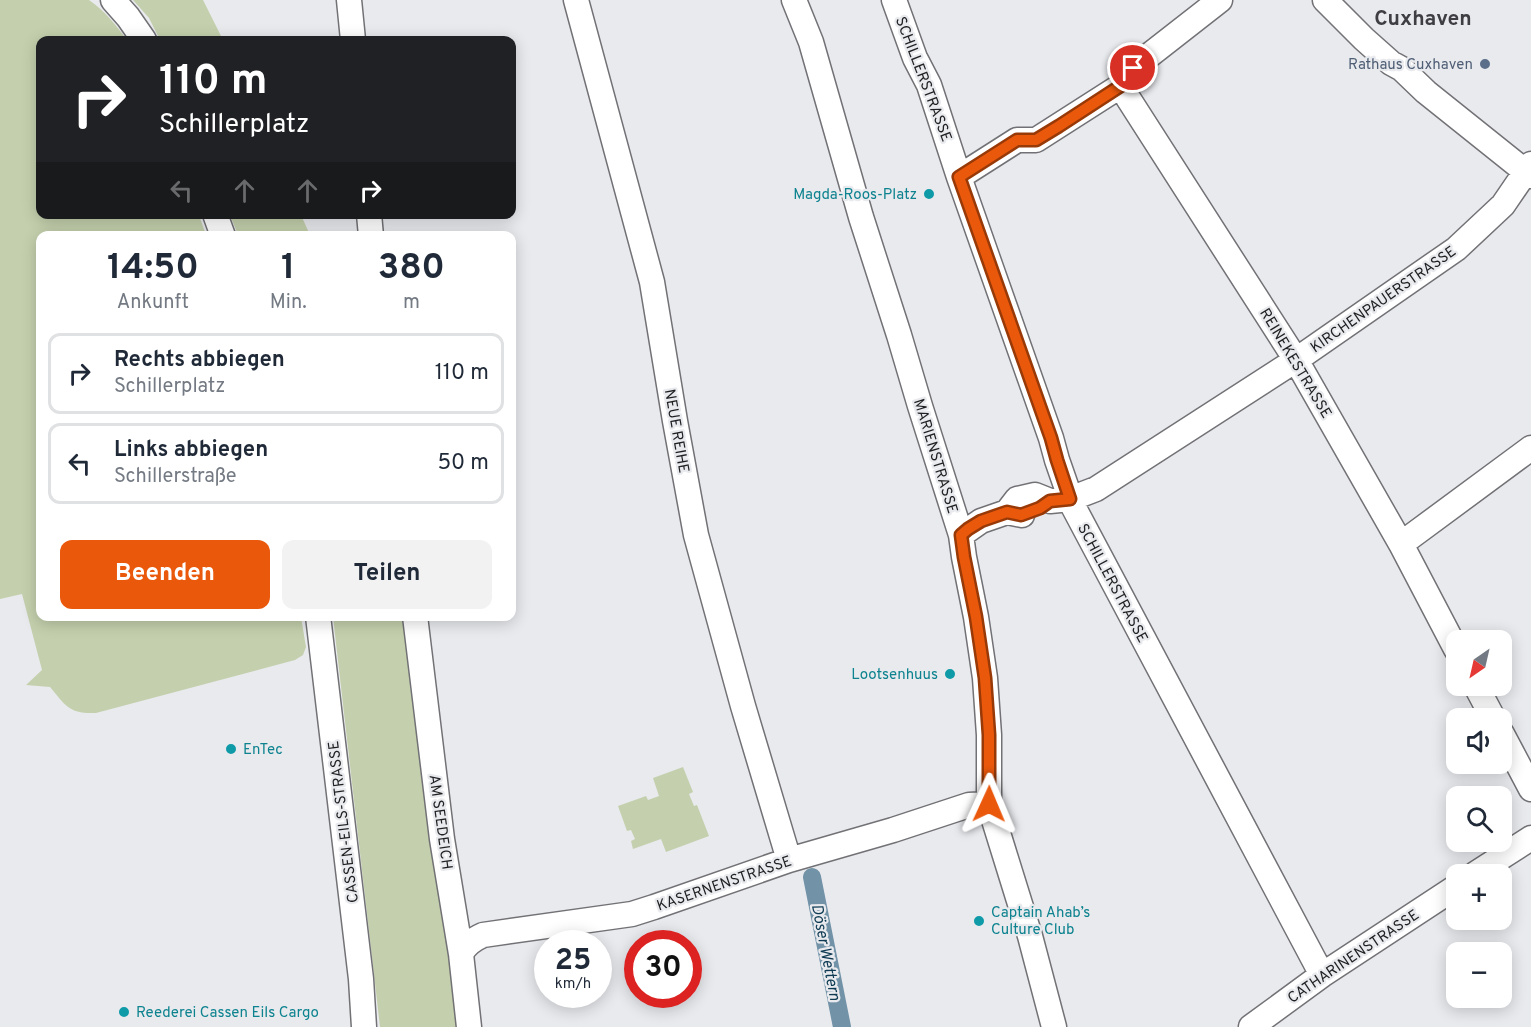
<!DOCTYPE html>
<html lang="de">
<head>
<meta charset="utf-8">
<style>
	:root { --surface:#fff; --page:#f2f2f3; --text:#1f2937; --muted:#747a83; --line:#e0e1e3; --accent:#ea580c }
	body { margin:0; font-family:Overpass,sans-serif; background:var(--page); color:var(--text); height:100vh; display:flex; flex-direction:column; font-size:22px; white-space:nowrap }
	* { box-sizing:border-box; margin:0 }
	p { font-size:20px; color:var(--muted) }
	.icon { flex:none; width:33px; height:33px; fill:none; stroke:currentColor; stroke-width:2; stroke-linecap:round; stroke-linejoin:round }
	.map { position:relative; flex:1; overflow:hidden }
	.panel { position:absolute; left:36px; top:231px; width:480px; height:390px; display:flex; flex-direction:column; background:var(--surface); border-radius:12px; box-shadow:0 3px 15px #0003 }
	.panel>* { flex:none }
	.top-card { position:absolute; left:36px; top:36px; width:480px; height:183px; border-radius:12px; box-shadow:0 3px 15px #0003; background:#202124; color:#fff; overflow:hidden }
	.needle { width:39px; rotate:214deg }
	.controls { position:absolute; left:1446px; top:630px; display:grid; gap:12px }
	.controls a { display:grid; place-items:center; width:66px; height:66px; border-radius:12px; background:var(--surface); box-shadow:0 3px 15px #0003; font-size:30px }
	.speed { position:absolute; left:534px; top:930px; display:flex; gap:12px; font-size:30px; font-weight:700; text-align:center }
	.speed>* { display:grid; place-content:center; width:78px; height:78px; border-radius:50%; background:var(--surface); box-shadow:0 3px 15px #0003; line-height:1 }
	.speed small { font-size:15px; font-weight:400 }
	.speed .limit { border:9px solid #d22; background:#fff; color:#111 }
	.pin { position:absolute; display:grid; place-items:center; width:51px; height:51px; color:#fff; margin:-26px; border:3px solid #fff; border-radius:50%; box-shadow:0 2px 6px #0007 }
	.me { position:absolute; width:66px; margin:-33px; rotate:1deg; stroke-linejoin:round; filter:drop-shadow(0 0 4px #0008) }
	.turn { display:flex; align-items:center; gap:21px; height:126px; padding:0 24px; font-size:27px }
	.turn .icon { width:78px; height:78px; stroke-width:2.5 }
	.turn b { display:block; font-size:42px; line-height:51px }
	.lanes { display:flex; align-items:center; height:57px; padding:0 24px; background:#0003; justify-content:center; gap:30px; direction:ltr }
	.lanes .off { opacity:.35 }
	.eta { display:flex; justify-content:space-evenly; align-items:center; height:102px; text-align:center }
	.eta b { font-size:36px; font-weight:700; line-height:42px }
	.action { display:flex; gap:12px; margin-top:auto; padding:12px 24px }
	.action a { flex:1; height:69px; border-radius:12px; background:var(--accent); color:#fff; font-size:24px; font-weight:700; line-height:69px; text-align:center }
	.action a+a { background:var(--page); color:var(--text) }
	ul { padding:0; list-style:none }
	li { display:flex; align-items:center; gap:18px; height:81px; margin:0 12px 9px; padding:0 12px; border:3px solid var(--line); border-radius:12px }
	li div { flex:1 }
	li b { display:block; font-size:22px }
	li em { font-style:normal }
	.map>svg:first-child { display:block }
	.green { fill:#c4d0ad }
	.lines { fill:none; stroke-linecap:round; stroke-linejoin:round }
	.canal { stroke:#7192a7; stroke-width:18 }
	.minor-casing { stroke:#727276; stroke-width:27 }
	.minor { stroke:#fff; stroke-width:24 }
	.route-casing { stroke:#983908; stroke-width:15 }
	.route { stroke:#ea580c; stroke-width:10 }
	.service-dot { fill:#5c6f8a; stroke:#e9eaee; stroke-width:2 }
	.culture-dot { fill:#0f9aa8; stroke:#e9eaee; stroke-width:2 }
	.labels { text-anchor:middle; stroke-width:4.5; stroke-linejoin:round; paint-order:stroke }
	.service-label { font-size:15px; fill:#4e5e75; stroke:#e9eaee; text-anchor:end }
	.street-label { font-size:15px; fill:#1f2021; stroke:#e9eaee }
	.culture-label { font-size:15px; fill:#0d838f; stroke:#e9eaee; text-anchor:start }
	.water-label { font-size:16px; font-style:italic; fill:#0e3b53; stroke:#e9eaee }
	.district-label { font-size:21px; font-weight:bold; fill:#3f3f43; stroke:#e9eaee }
</style>
</head>
<body>
<div class="map">
<svg width="1531" height="1027" viewBox="0 0 1531 1027">
	<rect width="100%" height="100%" fill="#e9eaee"/>
	<!-- green -->
	<path class="green" d="M0,0h89c16,11 27,25 38,40h-87v174l159,1 7,20 -166,1v380l261,1 5,30 -3,8 -8,5 -199,53c-27,1 -30,-7 -46,-26l-24,-2 16,-15 -20,-76 -22,5z
		M133,0h70l20,40h-63l-11,-22z
		M230,215h71l9,20h-72z
		M333,617h75l38,300 11,110h-77z
		M683,767l10,25 -4,2 5,12 3,-1 12,31 -43,16 -5,-13 -28,10 -2,-8 4,-2 -4,-9 -4,1 -9,-25 28,-10 2,4 11,-4 -6,-18z"/>
	<g class="lines">
		<!-- canal -->
		<path class="canal" d="M812,877l30,150"/>
		<!-- minor casing -->
		<g class="minor-casing">
			<path id="minor" d="M113,0l15,17 16,23
				M349,0l4,40
				M576,0l76,282 23,139 21,114 47,171 46,154
				M794,0l17,42 50,175 38,118 21,71 41,129 3,22 12,60 9,61 4,57v69l41,132 24,91
				M894,0l21,58 14,27 30,92 92,261 6,22 16,46 249,469
				M1325,0l39,39 27,24 11,6 24,23 105,84
				M1122,85l6,13 168,262 105,184 55,105
				M959,177l58,-37h19l86,-55 11,-17 87,-68
				M215,214l8,22
				M369,214l2,22
				M1007,512l10,-13 18,-4 15,6 20,-2 26,-10 200,-129 160,-111 47,-44 28,-41
				M961,535l20,-14 26,-9 15,3
				M1401,544l130,-96
				M318,616l43,363 3,48
				M415,616l27,223 19,115 8,73
				M1476,686l17,32
				M1502,734l29,55
				M1475,874l56,-36
				M461,954c4,-9 13,-15 22,-19l149,-21 22,-7 135,-47 104,-30 76,-25 20,-1
				M1251,1027l71,-52 134,-88"/>
		</g>
		<!-- minor -->
		<use href="#minor" class="minor"/>
	</g>
	<g class="lines">
		<!-- route casing -->
		<g class="route-casing">
			<path id="route" d="M989,804v-69l-4,-57 -9,-61 -12,-60 -3,-22 7,-6 13,-8 26,-9 14,3 19,-7 10,-7 20,-2 -13,-39 -6,-22 -92,-261 58,-37h19l23,-14 63,-41 11,-17"/>
		</g>
		<!-- route -->
		<use href="#route" class="route"/>
	</g>
	<!-- markers -->
	<circle class="service-dot" cx="1485" cy="64" r="6"/>
	<g class="culture-dot">
		<circle cx="929" cy="194" r="6"/>
		<circle cx="950" cy="674" r="6"/>
		<circle cx="231" cy="749" r="6"/>
		<circle cx="979" cy="921" r="6"/>
		<circle cx="124" cy="1012" r="6"/>
	</g>
	<g class="labels">
		<!-- service labels -->
		<g class="service-label">
			<text x="1473" y="69">Rathaus Cuxhaven</text>
		</g>
		<!-- street labels -->
		<g class="street-label">
			<text transform="translate(924 79) rotate(69)" y="5">SCHILLERSTRASSE</text>
			<text transform="translate(1383 299) rotate(-35)" y="5">KIRCHENPAUERSTRASSE</text>
			<text transform="translate(1296 363) rotate(59)" y="5">REINEKESTRASSE</text>
			<text transform="translate(677 431) rotate(80)" y="5">NEUE REIHE</text>
			<text transform="translate(936 456) rotate(73)" y="5">MARIENSTRASSE</text>
			<text transform="translate(1113 583) rotate(62)" y="5">SCHILLERSTRASSE</text>
			<text transform="translate(343 822) rotate(-97)" y="5">CASSEN-EILS-STRASSE</text>
			<text transform="translate(441 822) rotate(82)" y="5">AM SEEDEICH</text>
			<text transform="translate(724 883) rotate(-19)" y="5">KASERNENSTRASSE</text>
			<text transform="translate(1353 956) rotate(-34)" y="5">CATHARINENSTRASSE</text>
		</g>
		<!-- culture labels -->
		<g class="culture-label">
			<text x="917" y="199" text-anchor="end">Magda-Roos-Platz</text>
			<text x="938" y="679" text-anchor="end">Lootsenhuus</text>
			<text x="243" y="754">EnTec</text>
			<text x="991" y="917">Captain Ahab’s<tspan x="991" dy="17">Culture Club</tspan></text>
			<text x="136" y="1017">Reederei Cassen Eils Cargo</text>
		</g>
		<!-- water labels -->
		<g class="water-label">
			<text transform="translate(827 952) rotate(79)" y="6">Döser Wettern</text>
		</g>
		<!-- district labels -->
		<g class="district-label">
			<text x="1423" y="25">Cuxhaven</text>
		</g>
	</g>
</svg>
<div class="controls">
<a><svg class="needle" viewBox="-14 -14 28 28"><path d="M0-13l5 13h-10z" fill="#e53935"/><path d="M0 13l5-13h-10z" fill="#747a83"/></svg></a>
<a><svg class="icon" aria-label="sound" viewBox="0 0 24 24"><path d="M4 9h4l5-4v14l-5-4H4zM17 9q2 3 0 6"/></svg></a>
<a><svg class="icon" aria-label="search" viewBox="0 0 24 24"><circle cx="10" cy="10" r="6"/><path d="M15 15l6 6"/></svg></a>
<a>+</a>
<a>−</a>
</div>
<div class="speed"><div>25<small>km/h</small></div><div class="limit">30</div></div>
<div class="pin" style="left:1133px;top:68px;background:#d93025"><svg class="icon" aria-label="arrive" viewBox="0 0 24 24"><path d="M6 21V4h12l-3 4 3 4H6"/></svg></div>
<svg class="me" style="left:989px;top:804px" viewBox="-20 -20 40 40"><path d="M0-17L14 15 0 8-14 15z" fill="#ea580c" stroke="#fff" stroke-width="4"/></svg>
<div class="top-card">
<div class="turn"><svg class="icon" aria-label="right" viewBox="0 0 24 24"><path d="M7 20v-9h11M14 6l5 5-5 5"/></svg><div><b>110 m</b>Schillerplatz</div></div>
<div class="lanes"><svg class="icon off" aria-label="left" viewBox="0 0 24 24"><path d="M17 20v-9H6M10 6l-5 5 5 5"/></svg><svg class="icon off" aria-label="ahead" viewBox="0 0 24 24"><path d="M12 20V5M6 11l6-6 6 6"/></svg><svg class="icon off" aria-label="ahead" viewBox="0 0 24 24"><path d="M12 20V5M6 11l6-6 6 6"/></svg><svg class="icon" aria-label="right" viewBox="0 0 24 24"><path d="M7 20v-9h11M14 6l5 5-5 5"/></svg></div>
</div>
<section class="panel">
<div class="eta">
<div><b>14:50</b><p>Ankunft</p></div>
<div><b>1</b><p>Min.</p></div>
<div><b>380</b><p>m</p></div>
</div>
<ul>
<li><svg class="icon" aria-label="right" viewBox="0 0 24 24"><path d="M7 20v-9h11M14 6l5 5-5 5"/></svg><div><b>Rechts abbiegen</b><p>Schillerplatz</p></div><em>110 m</em></li>
<li><svg class="icon" aria-label="left" viewBox="0 0 24 24"><path d="M17 20v-9H6M10 6l-5 5 5 5"/></svg><div><b>Links abbiegen</b><p>Schillerstraße</p></div><em>50 m</em></li>
</ul>
<div class="action"><a>Beenden</a><a>Teilen</a></div>
</section>
</div>
</body>
</html>
